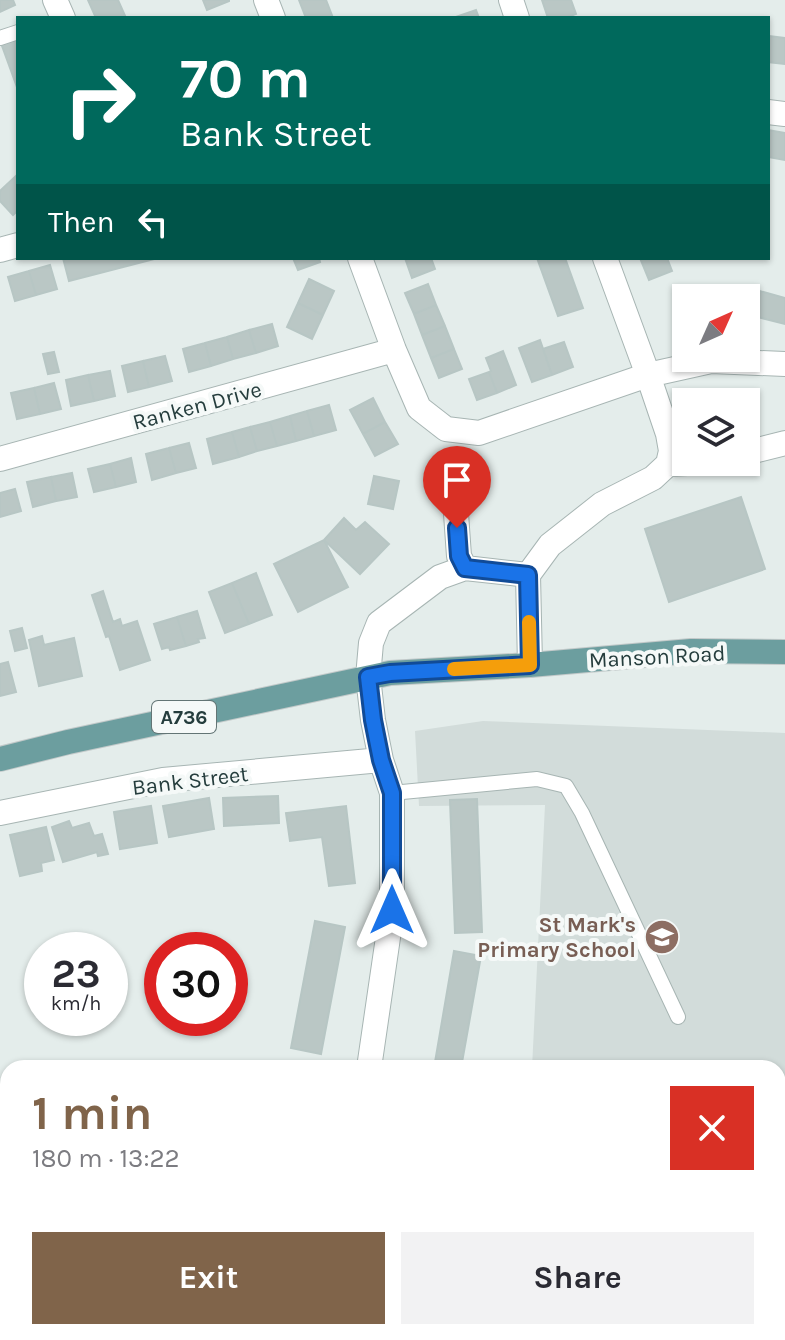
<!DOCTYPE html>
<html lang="en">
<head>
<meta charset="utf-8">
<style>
	:root { --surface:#fff; --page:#f2f2f3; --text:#2b2b33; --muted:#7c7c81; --accent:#80644a }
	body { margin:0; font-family:Karla,sans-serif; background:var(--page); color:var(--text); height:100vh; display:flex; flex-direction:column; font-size:30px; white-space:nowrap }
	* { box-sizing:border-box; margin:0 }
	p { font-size:26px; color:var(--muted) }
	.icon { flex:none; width:44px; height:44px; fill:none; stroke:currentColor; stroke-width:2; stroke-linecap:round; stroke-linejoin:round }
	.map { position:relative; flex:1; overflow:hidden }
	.drawer { position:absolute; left:0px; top:1060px; width:786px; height:280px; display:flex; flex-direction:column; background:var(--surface); border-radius:24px 24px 0 0; box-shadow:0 2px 6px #0004 }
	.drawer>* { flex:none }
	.banner { position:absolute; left:16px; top:16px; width:754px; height:244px; border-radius:0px; box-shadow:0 2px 6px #0004; background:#00695c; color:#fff; overflow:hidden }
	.needle { width:52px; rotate:45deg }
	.buttons { position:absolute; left:672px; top:284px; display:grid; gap:16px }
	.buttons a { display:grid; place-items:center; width:88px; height:88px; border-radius:0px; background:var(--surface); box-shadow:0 2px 6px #0004; font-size:40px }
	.speed { position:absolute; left:24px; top:932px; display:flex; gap:16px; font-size:40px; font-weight:700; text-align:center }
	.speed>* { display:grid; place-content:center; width:104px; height:104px; border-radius:50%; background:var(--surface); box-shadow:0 2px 6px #0004; line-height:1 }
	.speed small { font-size:20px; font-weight:400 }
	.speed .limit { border:12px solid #d22; background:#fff; color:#111 }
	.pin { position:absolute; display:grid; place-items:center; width:68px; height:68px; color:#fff; margin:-82px -34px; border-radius:50% 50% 50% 0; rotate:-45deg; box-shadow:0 0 8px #0007 }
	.pin .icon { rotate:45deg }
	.me { position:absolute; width:88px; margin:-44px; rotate:0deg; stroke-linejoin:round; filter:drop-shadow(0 0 6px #0008) }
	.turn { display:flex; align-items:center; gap:28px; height:168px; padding:0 32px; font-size:36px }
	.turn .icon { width:104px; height:104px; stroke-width:2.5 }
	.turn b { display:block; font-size:56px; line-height:68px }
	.then { display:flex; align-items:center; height:76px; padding:0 32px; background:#0003; gap:16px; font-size:30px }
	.round { display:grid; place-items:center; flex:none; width:84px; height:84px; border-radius:0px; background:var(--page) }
	.summary { display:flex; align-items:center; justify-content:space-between; height:136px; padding:0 32px }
	h1 { font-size:48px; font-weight:700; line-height:60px; color:var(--accent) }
	.button { display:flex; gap:16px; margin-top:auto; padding:16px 32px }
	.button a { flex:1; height:92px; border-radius:0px; background:var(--accent); color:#fff; font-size:32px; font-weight:700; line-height:92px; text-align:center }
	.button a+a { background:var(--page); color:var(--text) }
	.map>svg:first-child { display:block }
	.built { fill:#d2dcda }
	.forest { fill:url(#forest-firs) }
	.building { fill:#bac7c5; stroke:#b7c6c4; stroke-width:2 }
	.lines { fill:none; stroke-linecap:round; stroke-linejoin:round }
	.service-casing { stroke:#a7b5b3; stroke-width:16 }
	.minor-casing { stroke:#a7b5b3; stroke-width:26 }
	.primary-casing { stroke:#c2c9c9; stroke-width:26 }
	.service { stroke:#fff; stroke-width:14 }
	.minor { stroke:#fff; stroke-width:24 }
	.primary { stroke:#6c9e9f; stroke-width:24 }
	.route-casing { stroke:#114b97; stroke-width:20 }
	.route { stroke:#1a73e8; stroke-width:14 }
	.slow { stroke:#f59e0b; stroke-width:14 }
	.labels { text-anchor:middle; stroke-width:8; stroke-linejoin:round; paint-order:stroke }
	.shield { fill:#f5f9f8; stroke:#637575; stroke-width:2 }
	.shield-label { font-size:20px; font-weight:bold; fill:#253d3d }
	.street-label { font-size:22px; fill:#253d3d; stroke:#f5f9f8 }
	.education-label { font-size:22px; font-weight:bold; fill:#785e54; stroke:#f5f9f8; text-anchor:end }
</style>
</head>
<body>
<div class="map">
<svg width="785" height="1340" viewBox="0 0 785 1340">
	<defs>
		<pattern id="forest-firs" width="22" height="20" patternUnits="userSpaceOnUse" patternTransform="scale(2)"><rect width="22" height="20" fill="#bfdcce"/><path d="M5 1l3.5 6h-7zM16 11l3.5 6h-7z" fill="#a4beb2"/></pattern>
	</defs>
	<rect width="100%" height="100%" fill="#e4edeb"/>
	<!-- built -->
	<path class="built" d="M483,721l302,12v510h-7v-175h-246l13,-263 -126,1 -4,-75z"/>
	<!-- forest -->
	<path class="forest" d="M457,1332h157l16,8h-174z"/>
	<!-- building -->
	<path class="building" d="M0,0h13l2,5 -15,7z
		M88,0h30l8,18h-30z
		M203,0h26v1l-22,9z
		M299,0h27l7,18h-27z
		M542,0h29l5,14 -11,4h-17z
		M476,10l3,8h-26z
		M769,36l16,2v26l-17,-2z
		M18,37v53l-17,-47z
		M768,130l17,3v27l-17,-3z
		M18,174v36l-5,5 -13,-14v-10z
		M63,258h95l-89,23z
		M293,258h26l1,4 -22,8z
		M405,258h26l4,11 -23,9z
		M537,258h28l18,50 -25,8z
		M640,258h27l5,13 -23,9z
		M50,265l7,24 -21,6 -7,-24z
		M29,271l7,24 -21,6 -7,-24z
		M309,279l25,12 -11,24 -25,-12z
		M428,284l8,21 -22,9 -9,-21z
		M723,287l4,11h-23l-2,-3z
		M749,288l36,10v26l-39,-10v-15z
		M298,303l25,12 -11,24 -25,-12z
		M436,305l9,21 -23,9 -8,-21z
		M272,324l6,22 -22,7 -7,-23z
		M445,326l9,23 -23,9 -9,-23z
		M249,330l7,23 -23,6 -6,-22z
		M227,337l6,22 -22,7 -6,-23z
		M540,340l12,35 -20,7 -13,-34z
		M564,342l9,25 -21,8 -9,-26z
		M205,343l6,23 -22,6 -6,-23z
		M454,349l8,20 -23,9 -8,-20z
		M503,351l13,34 -19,8 -8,-21 2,-1 -5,-13z
		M54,352l5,20 -11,2 -5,-20z
		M165,356l7,25 -23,6 -6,-26z
		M143,361l6,26 -21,5 -6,-26z
		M110,371l5,25 -21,5 -6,-26z
		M489,372l8,21 -20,7 -8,-21z
		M88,375l6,26 -23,5 -5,-26z
		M54,383l7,26 -21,5 -6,-26z
		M34,388l6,26 -23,5 -6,-26z
		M373,398l12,24 -22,12 -13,-24z
		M329,405l7,25 -22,6 -7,-25z
		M307,411l7,25 -18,5 -6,-25z
		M290,416l6,25 -19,5 -7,-24z
		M270,422l7,24 -20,5 -7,-24z
		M385,422l13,22 -23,12 -12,-22z
		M250,427l7,24 -18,6 -7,-25z
		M232,432l7,25 -26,7 -6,-25z
		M189,443l7,25 -20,5 -7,-25z
		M169,448l7,25 -24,7 -6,-26z
		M131,458l5,24 -20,5 -6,-23z
		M110,464l6,23 -22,5 -6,-23z
		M72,473l5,24 -21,4 -5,-24z
		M374,476l25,5 -6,28 -25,-5z
		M51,477l5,24 -23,6 -6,-25z
		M15,489l6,22 -21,6v-24z
		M741,497l24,72 -96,33 -24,-73z
		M344,518l12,12 9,-8 24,22 -29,30 -36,-34z
		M324,540l24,47 -50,25 -24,-48z
		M256,573l16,42 -23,9 -17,-41z
		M232,583l17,41 -24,9 -16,-41z
		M103,591l10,31 7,-3 2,7 15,-5 13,39 -30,10 -11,-34 -3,1 -14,-42z
		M197,611l8,27 -7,1 1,3 -13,4 -9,-29z
		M177,617l9,29 -16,4 -1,-3 -7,2 -8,-25z
		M22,628l5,20 -12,3 -5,-20z
		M42,636l2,9 30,-7 8,38 -43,10 -10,-46z
		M8,662l8,30 -16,4v-32z
		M278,796l1,27 -55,3 -1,-28z
		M209,798l5,31 -45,8 -6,-31z
		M477,799l5,133 -27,1 -5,-133z
		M151,806l6,37 -37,6 -6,-37z
		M346,806l9,77 -26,3 -7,-49 -32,4 -4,-28z
		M69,821l3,7 17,-5 5,13 8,-2 6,20 -10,2 -1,-4 -34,10 -11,-35z
		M46,827l8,33 -13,3 1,8 -22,5 -10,-41z
		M315,921l30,6 -24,127 -30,-6z
		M454,951l27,5 -20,112h-27z
		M0,1086h8v51h-8z
		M778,1112h7v52h-7z
		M0,1260h8v32h-8z
		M168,1332h32l-1,8h-32z"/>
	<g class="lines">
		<!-- service casing -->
		<g class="service-casing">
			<path id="service" d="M0,38l18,-6
				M392,793l145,-14 29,7 16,27 96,204"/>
		</g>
		<!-- minor casing -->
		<g class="minor-casing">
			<path id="minor" d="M55,0l8,18
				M266,0l7,18
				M511,0l6,18
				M768,112l17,2
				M0,250l18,-5
				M360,258l34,92 25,58 27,21 33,4 169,-58 63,-14 74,3
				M605,258l43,117 20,59 3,17 -3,13
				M746,453l39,-10
				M0,459l394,-109
				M453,471l6,85 6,12
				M530,665l-2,-90 22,-30 52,-41 51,-26 15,-14 38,-2
				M0,813l163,-33 218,-20
				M369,1068l23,-158v-117l-11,-33 -8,-40 -5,-43 3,-34 8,-20 61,-46 25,-9 63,7
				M0,1232h8
				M238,1332l3,8
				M321,1340l2,-8"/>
		</g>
		<!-- primary casing -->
		<g class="primary-casing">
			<path id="primary" d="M0,759l68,-17 322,-69 140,-8 161,-14 94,1"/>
		</g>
		<!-- service -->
		<use href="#service" class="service"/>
		<!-- minor -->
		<use href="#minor" class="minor"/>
		<!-- primary -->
		<use href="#primary" class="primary"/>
	</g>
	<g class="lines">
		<!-- route casing -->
		<g class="route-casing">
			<path id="route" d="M392,910v-117l-11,-33 -8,-40 -5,-43 22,-4 140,-8 -2,-90 -63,-7 -6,-12 -2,-28"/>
		</g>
		<!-- route -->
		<use href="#route" class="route"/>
		<!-- slow -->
		<path class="slow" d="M454,669l76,-4 -1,-43"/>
	</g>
	<!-- icons -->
	<defs>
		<g id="school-disc" transform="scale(1.8)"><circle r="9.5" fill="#8d6e63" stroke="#f5f9f8"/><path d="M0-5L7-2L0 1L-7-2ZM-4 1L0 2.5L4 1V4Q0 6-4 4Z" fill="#fff"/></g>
	</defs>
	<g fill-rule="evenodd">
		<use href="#school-disc" x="662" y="937"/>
	</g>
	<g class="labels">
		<!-- shield labels -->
		<rect class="shield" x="152" y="701" width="64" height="32" rx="6"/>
		<g class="shield-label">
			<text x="184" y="724">A736</text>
		</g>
		<!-- street labels -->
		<g class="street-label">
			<text transform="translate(197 405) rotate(-15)" y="8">Ranken Drive</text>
			<text transform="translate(657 656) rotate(-3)" y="8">Manson Road</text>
			<text transform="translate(190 780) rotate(-7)" y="8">Bank Street</text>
		</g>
		<!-- education labels -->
		<g class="education-label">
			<text x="636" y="932">St Mark's<tspan x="636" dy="25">Primary School</tspan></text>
		</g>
	</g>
</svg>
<div class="buttons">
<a><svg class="needle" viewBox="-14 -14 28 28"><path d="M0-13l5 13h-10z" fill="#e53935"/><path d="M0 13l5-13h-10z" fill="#7c7c81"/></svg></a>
<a><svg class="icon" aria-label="layers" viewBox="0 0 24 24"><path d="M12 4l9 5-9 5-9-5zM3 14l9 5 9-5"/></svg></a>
</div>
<div class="speed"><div>23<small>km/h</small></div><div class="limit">30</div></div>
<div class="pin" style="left:457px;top:528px;background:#d93025"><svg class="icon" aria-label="arrive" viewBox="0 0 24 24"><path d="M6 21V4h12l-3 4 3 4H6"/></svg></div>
<svg class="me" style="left:392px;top:910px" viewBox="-20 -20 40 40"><path d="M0-17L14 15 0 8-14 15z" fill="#1a73e8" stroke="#fff" stroke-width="4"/></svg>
<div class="banner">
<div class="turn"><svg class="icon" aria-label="right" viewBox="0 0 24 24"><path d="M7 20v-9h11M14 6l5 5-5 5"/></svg><div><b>70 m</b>Bank Street</div></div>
<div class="then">Then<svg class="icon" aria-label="left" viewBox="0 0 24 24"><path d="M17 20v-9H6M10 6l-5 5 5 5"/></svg></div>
</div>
<section class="drawer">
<div class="summary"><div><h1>1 min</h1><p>180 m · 13:22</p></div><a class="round" style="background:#d93025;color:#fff"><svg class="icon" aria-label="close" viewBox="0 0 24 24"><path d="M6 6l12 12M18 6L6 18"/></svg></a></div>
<div class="button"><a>Exit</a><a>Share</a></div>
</section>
</div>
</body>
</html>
